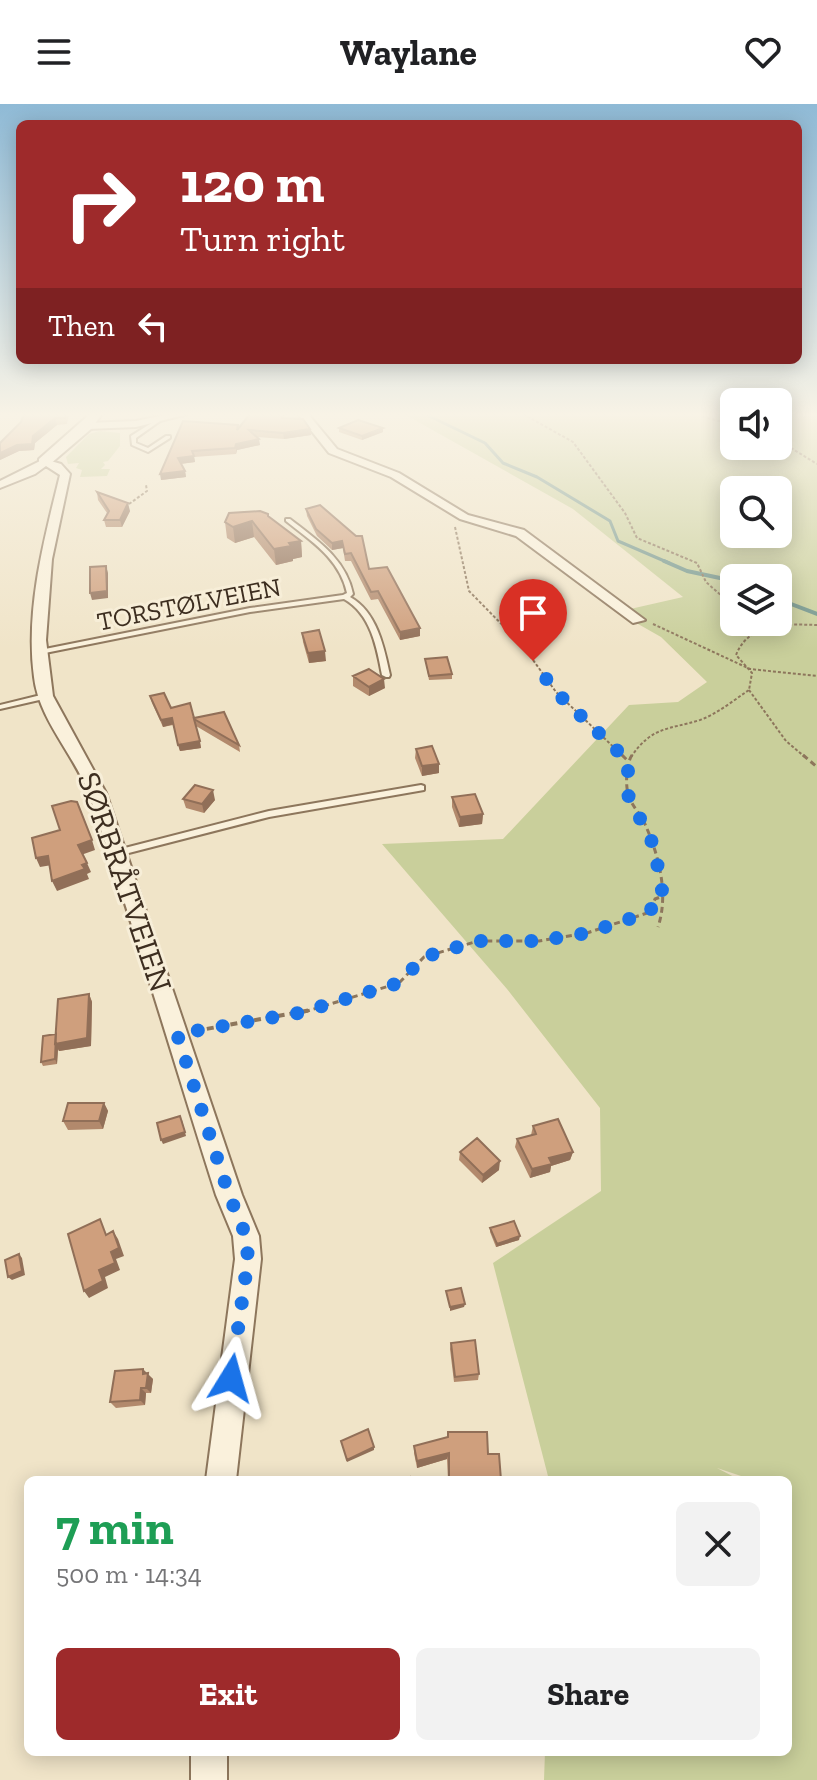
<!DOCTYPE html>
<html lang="en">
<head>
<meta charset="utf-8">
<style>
	:root { --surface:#fff; --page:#f2f2f2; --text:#202124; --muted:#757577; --accent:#9e2a2b }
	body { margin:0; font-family:"Zilla Slab",serif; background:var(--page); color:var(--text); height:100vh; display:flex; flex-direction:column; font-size:30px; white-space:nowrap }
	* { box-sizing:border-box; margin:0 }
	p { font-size:26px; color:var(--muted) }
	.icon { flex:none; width:44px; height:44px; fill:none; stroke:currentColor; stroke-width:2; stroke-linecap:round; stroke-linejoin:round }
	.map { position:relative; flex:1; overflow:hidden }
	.side { position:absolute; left:24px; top:1372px; width:768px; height:280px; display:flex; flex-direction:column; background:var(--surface); border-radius:12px; box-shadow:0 4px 20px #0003 }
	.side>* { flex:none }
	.guide { position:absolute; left:16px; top:16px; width:786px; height:244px; border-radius:12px; box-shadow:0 4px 20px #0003; background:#9e2a2b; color:#fff; overflow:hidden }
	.tools { position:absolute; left:720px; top:284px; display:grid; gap:16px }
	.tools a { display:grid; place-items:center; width:72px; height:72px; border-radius:12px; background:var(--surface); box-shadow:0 4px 20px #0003; font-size:40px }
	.pin { position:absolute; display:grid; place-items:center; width:68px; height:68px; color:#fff; margin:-82px -34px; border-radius:50% 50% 50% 0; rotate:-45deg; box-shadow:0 0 8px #0007 }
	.pin .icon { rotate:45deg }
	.me { position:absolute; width:88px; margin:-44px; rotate:8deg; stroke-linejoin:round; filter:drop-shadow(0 0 6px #0008) }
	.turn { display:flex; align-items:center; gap:28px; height:168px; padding:0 32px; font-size:36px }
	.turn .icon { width:104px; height:104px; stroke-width:2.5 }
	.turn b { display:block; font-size:56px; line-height:68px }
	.then { display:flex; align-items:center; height:76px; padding:0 32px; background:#0003; gap:16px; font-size:30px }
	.round { display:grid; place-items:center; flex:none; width:84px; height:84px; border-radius:12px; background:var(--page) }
	.headline { display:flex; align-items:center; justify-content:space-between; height:136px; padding:0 32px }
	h1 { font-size:48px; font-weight:700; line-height:60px; color:#1e9e55 }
	.button { display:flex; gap:16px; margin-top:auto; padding:16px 32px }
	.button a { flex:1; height:92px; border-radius:12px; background:var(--accent); color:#fff; font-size:32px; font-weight:700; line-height:92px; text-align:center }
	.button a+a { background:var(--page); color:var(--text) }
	header { display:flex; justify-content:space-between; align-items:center; height:104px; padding:0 32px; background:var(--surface); font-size:36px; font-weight:700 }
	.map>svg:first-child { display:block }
	.green { fill:#c9cf9b; fill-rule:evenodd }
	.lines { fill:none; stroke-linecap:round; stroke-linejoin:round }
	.stream-far1 { stroke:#6f938a; stroke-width:3 }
	.stream { stroke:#6f938a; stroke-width:4 }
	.service-casing { stroke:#8d765c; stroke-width:4 }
	.minor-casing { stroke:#8d765c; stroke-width:4 }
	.tertiary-casing { stroke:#8d765c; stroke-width:4 }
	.path-far2 { stroke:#8d765c; stroke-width:2; stroke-dasharray:3 2; stroke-linecap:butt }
	.path-far1 { stroke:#8d765c; stroke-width:3; stroke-dasharray:6 4; stroke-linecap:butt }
	.path { stroke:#8d765c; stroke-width:4; stroke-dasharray:7 5; stroke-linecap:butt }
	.service { fill:#faf1dc; fill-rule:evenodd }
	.minor { fill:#faf1dc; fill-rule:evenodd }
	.tertiary { fill:#faf1dc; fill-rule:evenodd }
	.wall { fill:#b2896c }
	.shaded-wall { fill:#916f58 }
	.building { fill:#cf9f7d; stroke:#916f58; stroke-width:2 }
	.route { stroke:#1a73e8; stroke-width:14; stroke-dasharray:0 25.2 }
	.labels { text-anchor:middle; stroke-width:6; stroke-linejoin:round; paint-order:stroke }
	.far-street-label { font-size:26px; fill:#3d2e20; stroke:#f7eed8 }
	.street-label { font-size:32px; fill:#3d2e20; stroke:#f7eed8 }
</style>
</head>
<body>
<header><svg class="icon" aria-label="menu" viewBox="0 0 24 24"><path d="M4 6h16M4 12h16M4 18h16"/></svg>Waylane<svg class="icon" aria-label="heart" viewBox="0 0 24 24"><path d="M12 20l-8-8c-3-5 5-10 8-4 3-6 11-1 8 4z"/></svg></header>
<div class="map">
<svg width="817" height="1676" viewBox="0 0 817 1676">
	<rect width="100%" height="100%" fill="#f0e4c8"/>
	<!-- green -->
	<path class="green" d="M404,310h330v32h44v-32h39v1366h-273l1,-28h243v-272h-35l-36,-12 23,12h-191l-56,-217 108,-72 -1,-83 -93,-119 -125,-145 121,-5 126,-134 49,-3 29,-20 -46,-45 -44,-25 66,-15 -110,-88zM734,386h44v44h-44zM734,474h44v44h-44z
		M100,327l20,2v13l-12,15 -5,1 2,3 -4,4h9l-3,7 -27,1 2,-7 -6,-2 3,-5 -11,1 -2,-7 23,-23z"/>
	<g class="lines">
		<!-- stream-far1 -->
		<path class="stream-far1" d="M425,310l60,29 18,20 34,14 73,44 8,20 51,22"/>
		<!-- stream -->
		<path class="stream" d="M664,457l23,10 47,10
			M778,495l39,15"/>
		<!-- service casing -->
		<g class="service-casing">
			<path id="service" d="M158,315l2,2 -24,17v5l12,5 18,-12h4v2l-22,14 -16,-7 -1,-9z
				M286,415h4c27,21 56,40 63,75l-3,3c27,15 34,50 40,78l-1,2h-3l-4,-2c-5,-27 -11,-61 -38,-76l-94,13 -210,42 -4,-2 4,-2 210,-42 93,-13 4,-2c-7,-34 -36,-52 -61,-72z
				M45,590l4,2 -1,2 -48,11v-4z
				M421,681l3,1v4l-155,27 -152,39 -5,-3 5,-3 152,-39z"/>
		</g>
		<!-- minor casing -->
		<g class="minor-casing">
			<path id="minor" d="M169,310h19l-52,13 -49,2 -5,-3 5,-3 49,-2z
				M298,310h10l29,35 62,24 69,42 56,15 121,90 -12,3 -117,-87 -56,-17 -69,-42 -62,-24z
				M44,355l17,5 9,10 -18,85 -6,81 7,56 53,97 136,402 17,41 2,23 -25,221h-30l29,-221 -2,-23 -17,-41c-42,-132 -81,-266 -126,-398 -14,-41 -51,-76 -56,-120 -9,-67 10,-137 26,-202l-14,-9 -11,8 -35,14v-7z
				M191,1648h36v28h-36z"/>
		</g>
		<!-- tertiary casing -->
		<g class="tertiary-casing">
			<path id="tertiary" d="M90,310h12l-11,15 -42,36h-10v-6z"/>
		</g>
		<!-- path-far2 -->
		<path class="path-far2" d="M523,310l50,28 52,71 12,25 60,25 9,19 28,25
			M693,310l41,11
			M778,336l39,24
			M129,400l18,-13 -1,-6
			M455,423l14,64 54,55 33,46 68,65
			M751,518l6,9
			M653,520l97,45 67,7
			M749,586l37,51 19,16
			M631,653c21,-31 37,-27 69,-37 17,-6 34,-20 49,-30l3,-17 -16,-18c13,-33 50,-31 81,-30"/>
		<!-- path-far1 -->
		<path class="path-far1" d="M622,651l6,6
			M632,651c-6,9 -7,32 -3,42 4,10 12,18 16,27 14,32 24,70 13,103
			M803,651l14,12
			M304,908l95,-29 25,-26 54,-16h61l48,-8 63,-21 5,-13 8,-3"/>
		<!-- path -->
		<path class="path" d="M195,927l116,-21"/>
		<!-- service -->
		<use href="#service" class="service"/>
		<!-- minor -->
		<use href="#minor" class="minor"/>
		<!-- tertiary -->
		<use href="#tertiary" class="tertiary"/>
	</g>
	<!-- wall -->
	<path class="wall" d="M24,310h45l-2,10 -10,1 -22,18 -1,7 -15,1 -19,9v-17l21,-21z
		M284,310v4l26,11 1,6 -27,4 -27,-2 3,8 -23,5 -1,4 -42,3 1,5 -14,2 4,7 1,6 -25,3 22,-59 55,8z
		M339,324h44v4l-21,8 -23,-8z
		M97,388l33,19 -8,16h-16l-2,-7 3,-7 -9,-13z
		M306,405l63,60 51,59v8l-20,4 -22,-41 -7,1 -20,-39h-6l-2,-13 -11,2 -15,-14 -10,-20z
		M269,413l32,24 1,16 -9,2v2l-17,4 -22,-28 -19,6 -8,-5 -2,-16z
		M302,529l24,28 -17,2 -6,-21z
		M425,555l27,15v5l-23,1z
		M353,572l32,12 -16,8 -16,-10z
		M150,592l21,12 23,10 45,27 1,7 -44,-26 5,22 -21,3 -7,-26 -10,2 -11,-24z
		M416,645l23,24 -17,3 -7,-18z
		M452,693l31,17 -1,10 -23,3 -7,-20z
		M183,695l32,1 -11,13 -18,-5z
		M89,890l3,8 -1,44 -32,5 -1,-2 -1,15 -14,2 -2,-4 15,-28z
		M104,999l4,8 -5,18 -35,1 -5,-9z
		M533,1022l40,26 -3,8 -19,6 -1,6 -20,6 -15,-31 2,-8 14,-4z
		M460,1048l39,18 -17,13 -23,-23z
		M490,1124l29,12 -23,7 -6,-15z
		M451,1239l28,31 -1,6 -24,2 -4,-33z
		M147,1270l6,5 -2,14h-5l-1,12 -29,3 -6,-6z
		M448,1328l40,22 13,26h-53l-1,-21 -30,9 -3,-15v-7l33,-9z"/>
	<!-- shaded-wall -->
	<path class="shaded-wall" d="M55,314l2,7 -22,18 -1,7 -15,1 -19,9v-7z
		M383,324v4l-21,8v-4z
		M310,325l1,6 -27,4 -1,-6z
		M259,335l1,6 -23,5 -1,4v-10z
		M194,352l1,6 -16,2 -1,-6z
		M185,367l1,6 -25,3 -1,-6z
		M128,399l2,8 -8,16 -2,-7z
		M252,417l2,16 -19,6 -2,-16z
		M301,437l1,16 -9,2v2l-17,4 -2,-16 15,-6z
		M342,437l1,7 -11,2v-7z
		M106,462l2,7v25l-16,2 -2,-7z
		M420,524v8l-20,4v-8z
		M325,547l1,10 -17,2 -1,-10z
		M384,575l1,9 -16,8v-9z
		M172,614l2,6 -11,3 -2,-7z
		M200,637l1,7 -21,3 -2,-6z
		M439,660v9l-17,3v-10z
		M213,686l2,10 -11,13 -2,-9z
		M483,710l-1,10 -23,3 1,-10z
		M92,736l3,10 -14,5 -3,-10z
		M48,752l4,9 -12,2 -4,-9z
		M87,759l4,9 -4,2 2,5 -32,12 -5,-10z
		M89,890l3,8 -1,44 -32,5 -1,-2 -1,15 -2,-5 1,-25z
		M104,999l4,8 -5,18 -4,-8z
		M182,1016l4,16 -23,8 -2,-4z
		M573,1048l-3,8 -19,6 -1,6 -20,6 2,-9 17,-11z
		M500,1057l-1,9 -17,13 1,-8z
		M113,1127l5,8 6,17 -8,3 4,11 -15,7 3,11 -19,10 -5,-7 27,-39z
		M520,1132l-1,4 -23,7 1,-3z
		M19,1150l3,4 3,17 -13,5 -4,-3z
		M465,1200l-1,3 -14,4v-4z
		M143,1265l10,10 -2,14 -5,-5 -3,-14z
		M141,1284l5,5 -1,12 -5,-5z
		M374,1343v3l-27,12v-2z
		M449,1349l-2,6 -30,9v-7z"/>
	<!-- building -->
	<path class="building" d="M24,310h42l-1,4h-10l-22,18 -1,8 -15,1 -17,8v-10l21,-21z
		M250,310h33l-1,4 21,1 7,10 -27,4 -34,-3 10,9 -23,5 -1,4 -43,3 2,5 -16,2 7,13 -25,3 23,-53 55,4 -1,5z
		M358,316l25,8 -21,8 -23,-8z
		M97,388l31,11 -8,17h-16l5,-9z
		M320,401l36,31h6l7,33 18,-2 33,61 -20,4 -22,-41 -7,1 -20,-39 -6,1 -3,-13 -10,2 -16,-14 -10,-20z
		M260,407l8,3v2l33,25 -12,2 2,3 -17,3 -22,-28 -19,6 -8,-5 4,-9z
		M106,462l1,25 -17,2v-26z
		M319,526l6,21 -17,2 -6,-20z
		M447,553l5,17 -23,2 -4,-17z
		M369,565l15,10 -15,8 -16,-11z
		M164,589l7,15 19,-5 4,15 30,-6 15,33 -45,-26 6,22 -22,4 -6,-27 -11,2 -11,-24z
		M432,642l7,18 -17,2 -6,-17z
		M195,681l18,5 -11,14 -19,-5z
		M475,690l8,20 -23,3 -8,-20z
		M71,697l6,1 15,38 -14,5 9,18 -5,2 3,4 -33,12 -4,-25 -12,2 -4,-20 28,-8 -8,-24z
		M89,890l-2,44 -32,6 3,-45z
		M56,930l-1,25 -14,3 2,-26z
		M68,999h36l-5,18h-36z
		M180,1012l5,16 -24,8 -4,-17z
		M558,1015l15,33 -24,6 3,6 -20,5 -15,-30 19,-5 -3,-8z
		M477,1034l23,23 -17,14 -23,-23z
		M100,1115l6,16 7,-4 6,17 -8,4 4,11 -16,7 4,11 -19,10 -16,-57z
		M514,1117l6,15 -23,8 -7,-16z
		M19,1150l3,17 -14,6 -3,-17z
		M461,1184l4,16 -15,3 -4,-16z
		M475,1236l4,34 -24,3 -4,-34z
		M143,1265v5l5,-1 -2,15h-5l-1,12 -30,2 5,-31z
		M368,1325l6,18 -27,13 -6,-19z
		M448,1328h39l1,22h11l2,26h-52v-27l-32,8 -3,-15 34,-9z
		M410,1373l1,3h-16z"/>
	<!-- sky -->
	<linearGradient id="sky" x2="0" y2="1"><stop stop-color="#8fbad6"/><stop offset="0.57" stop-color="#f8f3e6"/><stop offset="1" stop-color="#f8f3e6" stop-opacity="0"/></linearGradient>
	<rect width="817" height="545" fill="url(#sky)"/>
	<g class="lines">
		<!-- route -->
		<path class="route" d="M231,1274l17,-119 -2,-23 -17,-41 -52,-161 122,-21 100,-30 25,-26 54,-16h61l48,-8 63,-21 5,-13 8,-3 -9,-50 -26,-51v-34l-72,-69 -23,-31"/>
	</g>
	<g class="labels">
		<!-- far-street labels -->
		<g class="far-street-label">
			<text transform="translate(189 500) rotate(-11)" y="9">TORSTØLVEIEN</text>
		</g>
		<!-- street labels -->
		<g class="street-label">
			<text transform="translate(125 778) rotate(71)" y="11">SØRBRÅTVEIEN</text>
		</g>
	</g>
</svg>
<div class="tools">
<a><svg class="icon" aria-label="sound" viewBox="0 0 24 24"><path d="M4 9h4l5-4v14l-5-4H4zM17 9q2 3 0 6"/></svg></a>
<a><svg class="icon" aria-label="search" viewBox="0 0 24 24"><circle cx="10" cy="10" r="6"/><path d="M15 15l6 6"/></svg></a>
<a><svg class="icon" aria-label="layers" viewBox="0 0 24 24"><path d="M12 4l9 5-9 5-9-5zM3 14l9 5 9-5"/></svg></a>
</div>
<div class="pin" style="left:533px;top:557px;background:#d93025"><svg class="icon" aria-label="arrive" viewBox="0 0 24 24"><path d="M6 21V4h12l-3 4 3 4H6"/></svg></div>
<svg class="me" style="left:231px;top:1274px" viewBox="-20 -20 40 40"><path d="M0-17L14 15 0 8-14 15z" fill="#1a73e8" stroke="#fff" stroke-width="4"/></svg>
<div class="guide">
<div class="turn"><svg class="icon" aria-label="right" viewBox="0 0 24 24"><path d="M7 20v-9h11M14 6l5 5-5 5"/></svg><div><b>120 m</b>Turn right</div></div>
<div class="then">Then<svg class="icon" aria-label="left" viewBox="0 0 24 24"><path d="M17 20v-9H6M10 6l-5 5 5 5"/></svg></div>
</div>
<section class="side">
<div class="headline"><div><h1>7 min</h1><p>500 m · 14:34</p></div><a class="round"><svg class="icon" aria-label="close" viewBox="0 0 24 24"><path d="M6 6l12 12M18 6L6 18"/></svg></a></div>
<div class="button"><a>Exit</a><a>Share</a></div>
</section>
</div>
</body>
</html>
